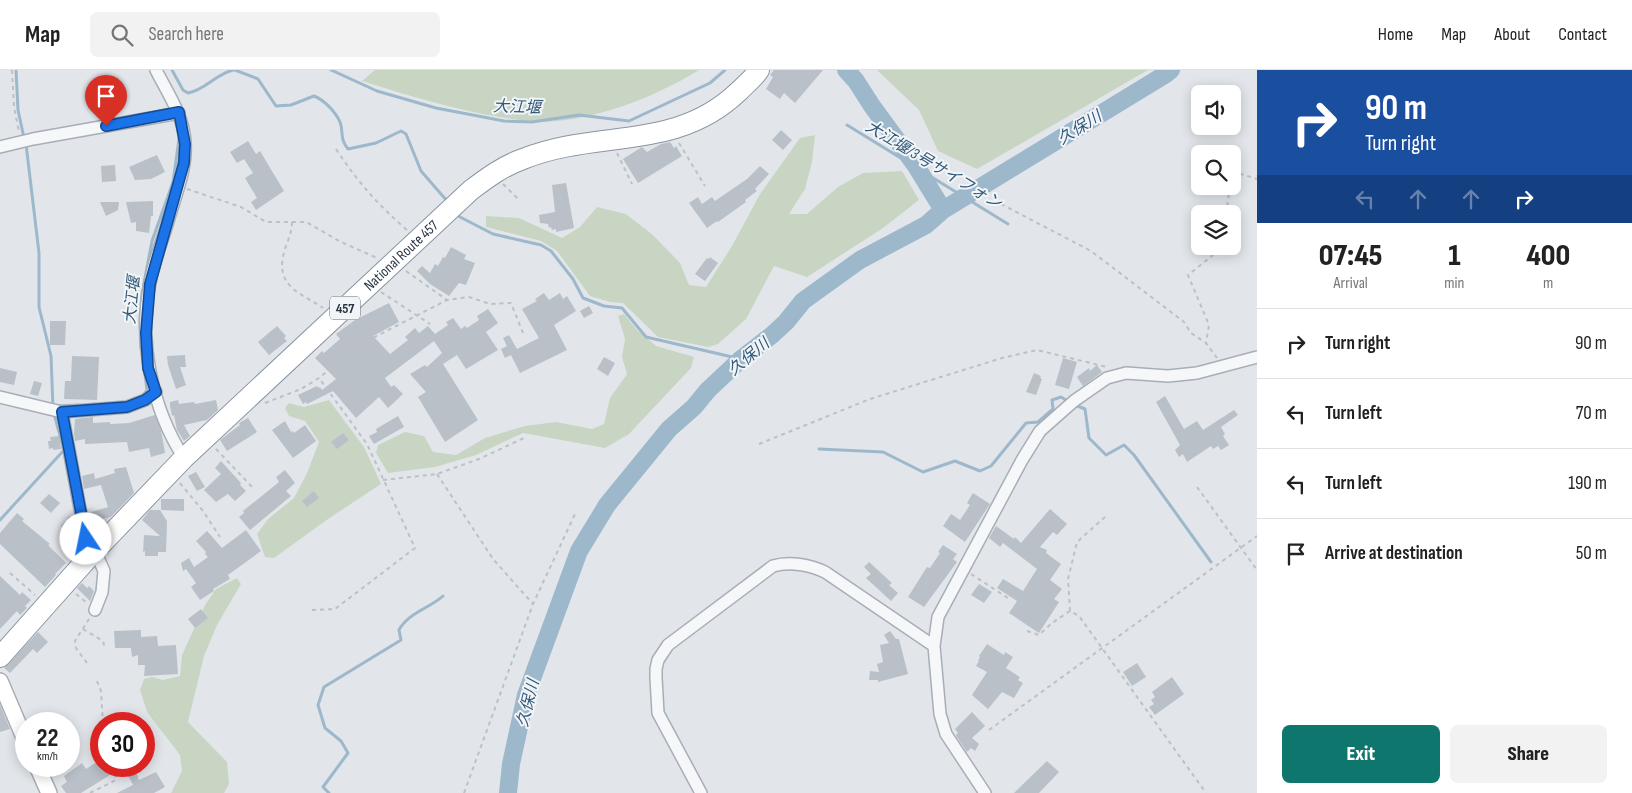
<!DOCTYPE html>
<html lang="en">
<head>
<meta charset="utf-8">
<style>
	:root { --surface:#fff; --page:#f2f2f2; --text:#222; --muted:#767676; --line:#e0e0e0; --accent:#0f766e }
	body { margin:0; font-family:"Sofia Sans Condensed","Noto Sans JP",sans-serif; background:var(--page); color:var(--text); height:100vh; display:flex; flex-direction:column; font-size:19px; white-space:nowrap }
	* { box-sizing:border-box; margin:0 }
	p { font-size:16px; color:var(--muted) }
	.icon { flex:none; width:28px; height:28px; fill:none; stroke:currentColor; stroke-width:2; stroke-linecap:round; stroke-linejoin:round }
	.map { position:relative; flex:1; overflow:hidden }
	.side { display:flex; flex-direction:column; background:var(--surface); width:375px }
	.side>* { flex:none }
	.guide { background:#1a4fa0; color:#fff; overflow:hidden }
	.buttons { position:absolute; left:1191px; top:15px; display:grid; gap:10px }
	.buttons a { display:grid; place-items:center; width:50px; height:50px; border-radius:8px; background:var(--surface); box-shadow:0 2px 12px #0003; font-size:25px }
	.speed { position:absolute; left:15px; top:642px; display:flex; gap:10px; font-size:25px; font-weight:700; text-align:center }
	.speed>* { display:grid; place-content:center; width:65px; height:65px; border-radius:50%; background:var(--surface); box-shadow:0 2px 12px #0003; line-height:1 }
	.speed small { font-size:12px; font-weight:400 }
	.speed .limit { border:8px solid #d22; background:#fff; color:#111 }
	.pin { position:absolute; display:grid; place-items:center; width:42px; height:42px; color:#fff; margin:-51px -21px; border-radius:50% 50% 50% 0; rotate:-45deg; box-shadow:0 0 5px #0007 }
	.pin .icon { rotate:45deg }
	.me { position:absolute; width:55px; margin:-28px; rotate:349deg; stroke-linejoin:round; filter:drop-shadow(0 0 4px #0008) }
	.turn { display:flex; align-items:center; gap:18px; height:105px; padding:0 25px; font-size:22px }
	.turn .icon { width:65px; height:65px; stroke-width:2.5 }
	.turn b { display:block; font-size:35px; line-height:42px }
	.lanes { display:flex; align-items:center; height:48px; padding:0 25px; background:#0003; justify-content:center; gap:25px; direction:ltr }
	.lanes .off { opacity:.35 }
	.eta { display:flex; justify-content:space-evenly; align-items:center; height:85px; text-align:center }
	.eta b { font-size:30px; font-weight:800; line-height:35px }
	.action { display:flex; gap:10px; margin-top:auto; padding:10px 25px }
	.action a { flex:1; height:58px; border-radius:8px; background:var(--accent); color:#fff; font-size:20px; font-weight:800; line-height:58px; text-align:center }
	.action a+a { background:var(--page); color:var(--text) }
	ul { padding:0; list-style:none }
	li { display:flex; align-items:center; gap:15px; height:70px; padding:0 25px; border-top:1px solid var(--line) }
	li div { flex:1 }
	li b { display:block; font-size:19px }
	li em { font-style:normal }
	header { display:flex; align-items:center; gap:30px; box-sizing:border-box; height:70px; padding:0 25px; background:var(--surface); border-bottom:1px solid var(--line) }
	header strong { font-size:24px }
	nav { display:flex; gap:28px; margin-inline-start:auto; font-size:18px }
	.search { width:350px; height:45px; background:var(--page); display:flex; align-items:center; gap:12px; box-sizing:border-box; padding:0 18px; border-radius:8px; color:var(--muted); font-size:19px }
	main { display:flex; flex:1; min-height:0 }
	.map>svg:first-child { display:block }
	.green { fill:#c9d5c3 }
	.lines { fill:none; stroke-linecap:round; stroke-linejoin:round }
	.stream { stroke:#9db8cb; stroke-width:3 }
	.river { stroke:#9db8cb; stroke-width:18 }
	.building { fill:#b9c0c8 }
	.street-casing { stroke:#a7aeb5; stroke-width:14 }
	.secondary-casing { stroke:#a7aeb5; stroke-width:18 }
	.highway-casing { stroke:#8995a1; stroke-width:22 }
	.path { stroke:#bcc1c6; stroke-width:2; stroke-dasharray:4 4; stroke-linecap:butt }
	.street { stroke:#f5f7f9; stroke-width:11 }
	.secondary { stroke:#fff; stroke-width:15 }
	.highway { stroke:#fff; stroke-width:20 }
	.route-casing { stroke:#114b97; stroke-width:12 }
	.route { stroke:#1a73e8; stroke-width:9 }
	.labels { text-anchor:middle; stroke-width:4; stroke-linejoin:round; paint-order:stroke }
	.shield { fill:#f2f5f8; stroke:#666f79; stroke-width:1 }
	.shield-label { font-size:14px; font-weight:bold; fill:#2a3643 }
	.street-label { font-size:15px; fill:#2a3643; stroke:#f2f5f8 }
	.water-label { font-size:16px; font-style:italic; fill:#335978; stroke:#f2f5f8 }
</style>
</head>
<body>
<header>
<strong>Map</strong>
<div class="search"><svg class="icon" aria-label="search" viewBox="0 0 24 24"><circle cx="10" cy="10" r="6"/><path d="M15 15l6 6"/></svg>Search here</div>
<nav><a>Home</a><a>Map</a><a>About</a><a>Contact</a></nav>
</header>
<main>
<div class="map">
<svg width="1257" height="723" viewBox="0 0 1257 723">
	<rect width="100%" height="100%" fill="#e2e6eb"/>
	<!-- green -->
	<path class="green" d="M375,0h324c-47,29 -110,53 -166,52 -11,-1 -23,-4 -34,-5 -47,-8 -92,-22 -137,-36z
		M877,0h271l-171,99 -39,-18 -19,-41z
		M815,65l-3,27 -7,27 -16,25h18l31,-27 25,-14 39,-2 17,29 -36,28 -76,49 -33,-11 -28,53 -28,25 -10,3 -50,-10 -35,-34 -13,-1 -20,-6 -33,-45 -16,-10 -55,-14v-11l33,2 43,20 18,-11 17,-20 29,7 27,21 27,28 9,22 17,2 26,-41 28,-52 40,-56z
		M624,244l13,16 19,16 38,11 -3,11 -62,66 -24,14 -82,-15 -47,22 -41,12 -47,6 -12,-20 2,-8 27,-13 19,4 9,16 23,3 29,-17 40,-12 31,-4 36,7 12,-5 6,-26 17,-24 -5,-17 3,-18 -7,-23z
		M329,330l35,47 17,37 -53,35 -54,39 -9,-1 -8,-23 11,-15 26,-21 13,-25 12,-31 -14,-21 -16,-5 -4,-8 4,-5 15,4z
		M237,508l4,6 -24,41 -13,31 -16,66 39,40 2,22 -5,9h-53l11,-22 -2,-16 -33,-43 -7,-22 4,-11 8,-2 11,3 17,-4 2,-21 23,-50 11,-16z"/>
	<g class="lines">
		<!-- stream -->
		<path class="stream" d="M16,0l2,40 6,28
			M172,0l11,20 5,3c17,-3 28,-19 45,-23
			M235,0l23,9 18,27 15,-1 23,-9c10,4 21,15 26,26 4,10 -1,16 8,27l28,-6 25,-12 5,3 15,37 27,31
			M331,0l46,21 59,17 68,13 28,1 47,-7 50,6 81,-38 15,-13
			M847,55l161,99
			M26,74l13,109v54l12,49 2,52
			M456,143l4,4 33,17 48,11 10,6 22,28 10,19 21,8 18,2 24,29 95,22
			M141,278l-1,-29 2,-25 10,-53 21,-59 6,-43
			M143,326l4,-6 -2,-16
			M1075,335l10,4 4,29 17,17 18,-10 10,10 77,107
			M57,336l21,-1
			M819,379l64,3 40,20 32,-11 25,10 11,-5 35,-43 12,-1 15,-13 -1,-9 9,-3 8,5
			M0,450l64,-70 -10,-36
			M329,723l-6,-6 25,-34 -7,-12 -16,-13 -7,-23 6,-18 77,-47 -2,-10c9,-17 31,-22 44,-34"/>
		<!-- river -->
		<path class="river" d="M846,0l10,11 16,25 44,60 27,44
			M508,723l3,-29 15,-69 53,-144 28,-46 62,-76 25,-22 14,-17 33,-31 31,-24 14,-13 17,-21 57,-41 66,-35 17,-15 223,-136 5,-4"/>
	</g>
	<!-- building -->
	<path class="building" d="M774,0h49l-28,33 -11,-10 -4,6 -14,-10 7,-12 -3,-2z
		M781,60l11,10 -9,10 -11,-10z
		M248,71l8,13 4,-3 24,40 -28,19 -5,-8 6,-4 -12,-20 8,-5 -9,-14 -7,4 -7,-11z
		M670,72l4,6 2,-2 6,10 -44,27 -15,-24 19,-12 5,5 14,-8z
		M157,85l8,17 -14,7 -16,1 -6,-13z
		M115,95l1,16 -14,1 -1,-16z
		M760,96l9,8 -14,15 2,2 -12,9 1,2 -28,20 -1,-1 -10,7 -18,-25 9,-6 4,7 10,-7 3,4 32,-22z
		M566,113l8,45 -18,4v-3l-4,1 -1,-3 -2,1 -1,-4 -8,-1 -1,-8 16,-3 -3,-27z
		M153,131v15h-2l-2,17 -13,-2v-9l-5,1 -5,-21z
		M100,132h19l-1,8 -12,6z
		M451,177l15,8 -2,4 11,4 -9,22 -7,-2 -10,13 -19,-12 -13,-13 5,-5 8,7 5,-9 3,2 5,-9 2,1z
		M710,187l8,6 -13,18 -10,-7 12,-16 2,1z
		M544,223l5,7 11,-7 3,6 4,-3 9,15 -22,14 13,25 -47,23 -9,-18 -6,3 -4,-9 6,-3 -4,-8 6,-3 8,14 22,-11 -17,-29 15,-8 -2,-2z
		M389,233l10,19 -26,14 17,18 18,-14 -3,-3 10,-9 4,5 9,-7 7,8 13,-9 -2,-3 7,-4 8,11 4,-3 2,2 12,-8 -2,-4 11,-7 10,14 -12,9 12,18 -32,19 -9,-14 -14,9 35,56 -33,22 -27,-45 8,-5 -16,-18 15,-9 2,2 15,-14 -8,-12 -49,37 6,9 3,-2 9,9 -15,14 -9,-11 -23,21 -23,-27 -26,13 -1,-2 -3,2 -5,-9 19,-9 1,2 2,-1 2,3 14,-11 -21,-21 7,-7 2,2 16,-14 -4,-5 19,-14z
		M589,236l4,7 -9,5 -4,-7z
		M50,251h16l-1,24h-15z
		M277,256l9,10 -2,2 3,3 -18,14 -11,-13z
		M185,285l1,12h-6l6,18 -10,4 -8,-24 -1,-9z
		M72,286l27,1 -2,43 -33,-1 1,-18h6z
		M604,287l11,6 -7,13 -11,-7z
		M1063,288l14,4 -8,27 -14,-4z
		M1097,295l5,7 -19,14 -6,-9 12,-9 1,3z
		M0,298l17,4 -3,13 -14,-3z
		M1034,303l7,3 -1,2 2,1 -6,16 -10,-3z
		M34,311l8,2 -4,13 -8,-2z
		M1165,326l19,33 13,-8 6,9 31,-20 4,5 -17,12 4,7 -2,2 6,9 -8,5 -3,-4 -5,3 -2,-3 -24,16 -4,-8 -4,3 -4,-7 5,-5 -24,-43z
		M178,330l1,4 15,-2 1,2 21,-4 2,10 -11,10 -23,5 6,11 -6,5 -7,-11 -3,-15 -2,1 -2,-10v-4z
		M155,345l6,15 4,23 -14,4 -2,-9 -20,4 -2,-10 -42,2v-5l-10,2 -1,-7 1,-15 18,-2v6l17,-1v2l19,-1z
		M398,346l6,11 -30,17 -5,-8 8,-4 -1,-3z
		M248,348l9,14 -30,19 -7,-11 20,-15 -1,-2z
		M285,351l6,11 2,-1 1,2 11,-8 11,16 -23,17 -21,-28z
		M343,363l6,7 -12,9 -6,-7z
		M59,366l2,13 -8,1v-2l-4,1 -1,-8h3l-1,-4z
		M221,391l20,22 -1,2 6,6 -11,10 -7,-7 -12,8 -12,-12 17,-16 -6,-6z
		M126,397l8,26 -23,24 -21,5 -2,-9 20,-6 -7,-22 -17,4 -2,-13 12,-3 1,6 20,-6 -1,-4z
		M285,400l10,13 -9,8 5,5 -41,34 -11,-13 5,-4 -1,-2 36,-29 -3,-5z
		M196,402l9,15 -8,4 -9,-15z
		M314,421l5,7 -12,9 -5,-6z
		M973,423l17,11 -25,38 -22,-16 8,-12 9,6 10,-15 -3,-2z
		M49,424l11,9 -9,10 -11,-10z
		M161,429h23v12l-23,-1z
		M1050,439l17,15 -10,11 -4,-3 -13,15 7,3 -1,3 15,11 -11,16 12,9 -8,10 5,3 -20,31 -30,-20 8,-12 -20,-13 6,-9 20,12 14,-22 -34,-26 -3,4 -11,-9 7,-12 18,13 1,-2 6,6z
		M150,440h10l7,11 -1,31h-8v4h-13v-5l-2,1 1,-17 16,1 -18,-16z
		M17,443l7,6 -2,2 28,23 -2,1 18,18 -11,11 1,1 -11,12 -45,-43v-11z
		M70,446l5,4v4l-6,8 -8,-6z
		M246,460l15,21 -33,24 2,4 -17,10 1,2 -14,9 -9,-13 5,-4 -10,-14 -3,2 -2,-8 8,-5 5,9 14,-10 -3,-3 1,-2 -10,-11 11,-10 15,17z
		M943,475l14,9 -4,5 4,3 -33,45 -16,-10 19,-30 3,1 10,-15 -2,-1z
		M869,492l23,21 -3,2 9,8 -7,8 -25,-23 5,-4 -7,-7z
		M0,506l20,19 2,-3 9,8 -6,6 2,2 -7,7 -3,-4 -17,18z
		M82,513l5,5 2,-2 5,5 -4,10 -13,-13z
		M979,514l13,8 -8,11 -13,-8z
		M201,539l7,9 -13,10 -7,-9z
		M141,560v7l16,-1 1,10 18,-1 2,29 -34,2 1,-11h-7v-10l-6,2 -1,-9h-16l-1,-17z
		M890,561l6,8h3l9,35 -30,8v-2h-9l1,-9 9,1 -2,-8 6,-2 -3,-17 9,-2 -5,-8z
		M38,562l10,10 -11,11 -4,-4 -23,24 -6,-5z
		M987,574l17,11 1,-3 8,5 -7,11 14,9 -2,3 5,3 -9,15 -12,-6 -14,17 -16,-14 15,-23 -11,-6 3,-5h-1l2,-4 -1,-1z
		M1137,593l9,14 -14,9 -9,-14z
		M1172,607l12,17 -29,21 -6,-8 5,-3 -3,-4 4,-3 -3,-5z
		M0,635l10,24 -10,3z
		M972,642l13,14 -13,12 7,6 -4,7 -4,-3 -4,4 -10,-15 -1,-2 2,-2 -3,-4z
		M100,690l1,6h3l6,9 -29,18h-15l-5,-7 6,-4 -3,-6 18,-13 4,6z
		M1047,691l12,11 -20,21h-25z
		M123,696h11l5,14 17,-8 9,15 -11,6h-37l16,-8z"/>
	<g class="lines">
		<!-- street casing -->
		<g class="street-casing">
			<path id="street" d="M156,0c12,24 28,46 29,73 2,27 -11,56 -18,82 -6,19 -14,39 -17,58 -12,58 2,126 34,175
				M0,77l33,-8 146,-26
				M0,327l62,15 65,-5 18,-7 11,-8
				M62,342l27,145
				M95,481l9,20 -2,21 -7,18
				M701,723l-43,-80 -2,-35v-9l2,-9 10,-15 105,-79c17,-5 37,-1 52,6l109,74
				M985,723l-39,-59 -6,-20 -6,-68 4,-29 84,-157 18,-29 34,-30 33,-23 19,-5 42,3 29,-3 60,-16"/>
		</g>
		<!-- secondary casing -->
		<g class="secondary-casing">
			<path id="secondary" d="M0,611l26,61
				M37,696l12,27"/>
		</g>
		<!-- highway casing -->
		<g class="highway-casing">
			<g id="highway">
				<path id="s1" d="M0,587l89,-100 95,-99 287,-268c16,-12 32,-24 52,-31 74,-30 152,-7 215,-67 7,-7 16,-14 21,-22"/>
			</g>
		</g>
		<!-- path -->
		<path class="path" d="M12,0l2,37 5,25
			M679,73l26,43
			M336,79c21,32 42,56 71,81
			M617,83l15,31
			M1232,105l6,-2 19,6
			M503,114l17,17
			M187,119l54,18 25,15h40l35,20 36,16
			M1001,134l90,47 93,71 7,11 15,10
			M1226,144l4,-28
			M292,152c0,13 -7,23 -9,35 -6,31 20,37 40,51
			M406,201l41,29 22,-3 21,7 21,-1 12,30
			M381,222l49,32
			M344,258l23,34
			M1217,288l-11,-15 3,-18 -21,-50 25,-20 6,-9
			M265,333l36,-14 18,-11 38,-32 90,-46
			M759,374l111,-45 132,-41 35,-8 70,17
			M216,379l37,39
			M437,404l56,85 40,45
			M383,410l54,-6 42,-15 45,-21
			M180,413l23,28 17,26
			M1197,417l60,83
			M10,503l25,22
			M971,504l40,26
			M76,524l10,8
			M312,540l23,-1 80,-61 -48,-104 -48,-66
			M1070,541l-2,-32 9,-37 28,-25
			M83,559l20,12 2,8
			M1027,561l12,4 13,-12 18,-12 9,5 127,177
			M87,593l-11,-15 -1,-7 14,-22
			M97,611l4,10 2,33
			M989,660l268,-194
			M90,723l26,-13 -3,-14
			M464,723l69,-189 42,-90"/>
		<!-- street -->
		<use href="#street" class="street"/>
		<!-- secondary -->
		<use href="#secondary" class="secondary"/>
		<!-- highway -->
		<use href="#highway" class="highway"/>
	</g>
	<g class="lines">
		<!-- route casing -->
		<g class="route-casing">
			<path id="route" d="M86,469l-24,-127 65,-5 18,-7 11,-8 -8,-24 -2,-35 4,-49 34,-121 1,-19 -6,-32 -73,14"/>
		</g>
		<!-- route -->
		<use href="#route" class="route"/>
	</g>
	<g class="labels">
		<!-- shield labels -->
		<rect class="shield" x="330" y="226.5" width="30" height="23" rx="4"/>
		<g class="shield-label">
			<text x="345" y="243">457</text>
		</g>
		<!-- street labels -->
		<g class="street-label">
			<text dy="5" stroke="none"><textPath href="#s1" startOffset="568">National Route 457</textPath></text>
		</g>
		<!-- water labels -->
		<g class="water-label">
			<text transform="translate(517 36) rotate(2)" y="6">大江堰</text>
			<text transform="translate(1079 57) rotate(-32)" y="6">久保川</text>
			<text transform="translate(934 94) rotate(31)" y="6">大江堰/3号サイフォン</text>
			<text transform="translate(131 230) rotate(-84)" y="6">大江堰</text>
			<text transform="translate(748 286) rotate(-40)" y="6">久保川</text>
			<text transform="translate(527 633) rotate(-76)" y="6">久保川</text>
		</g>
	</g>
</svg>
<div class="buttons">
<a><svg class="icon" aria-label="sound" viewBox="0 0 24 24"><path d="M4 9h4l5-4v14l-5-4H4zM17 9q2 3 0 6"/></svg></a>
<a><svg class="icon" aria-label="search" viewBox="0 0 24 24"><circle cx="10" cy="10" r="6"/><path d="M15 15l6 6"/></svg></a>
<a><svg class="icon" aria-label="layers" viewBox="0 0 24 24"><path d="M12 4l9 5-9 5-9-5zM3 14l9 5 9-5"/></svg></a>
</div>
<div class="speed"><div>22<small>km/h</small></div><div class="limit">30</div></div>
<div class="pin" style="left:106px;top:56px;background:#d93025"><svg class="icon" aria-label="arrive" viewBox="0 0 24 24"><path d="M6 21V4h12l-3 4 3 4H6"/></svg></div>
<svg class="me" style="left:86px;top:469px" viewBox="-20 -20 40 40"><circle r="19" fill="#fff"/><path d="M0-13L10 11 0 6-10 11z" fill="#1a73e8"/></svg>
</div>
<section class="side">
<div class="guide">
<div class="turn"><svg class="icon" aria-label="right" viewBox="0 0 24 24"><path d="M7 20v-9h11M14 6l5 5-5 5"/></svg><div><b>90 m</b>Turn right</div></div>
<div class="lanes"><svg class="icon off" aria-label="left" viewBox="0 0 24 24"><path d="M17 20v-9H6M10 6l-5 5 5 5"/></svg><svg class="icon off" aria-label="ahead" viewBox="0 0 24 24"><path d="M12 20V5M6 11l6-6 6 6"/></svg><svg class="icon off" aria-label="ahead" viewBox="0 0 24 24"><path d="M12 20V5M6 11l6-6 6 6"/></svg><svg class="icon" aria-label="right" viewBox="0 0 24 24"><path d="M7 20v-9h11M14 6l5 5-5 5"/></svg></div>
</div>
<div class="eta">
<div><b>07:45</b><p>Arrival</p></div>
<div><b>1</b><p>min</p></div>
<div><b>400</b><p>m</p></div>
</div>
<ul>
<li><svg class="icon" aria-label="right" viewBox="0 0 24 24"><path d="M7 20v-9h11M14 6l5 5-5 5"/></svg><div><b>Turn right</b></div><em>90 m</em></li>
<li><svg class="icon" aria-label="left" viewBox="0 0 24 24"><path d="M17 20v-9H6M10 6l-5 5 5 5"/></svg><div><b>Turn left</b></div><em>70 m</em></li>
<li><svg class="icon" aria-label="left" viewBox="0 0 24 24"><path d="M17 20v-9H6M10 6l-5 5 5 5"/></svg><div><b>Turn left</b></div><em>190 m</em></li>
<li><svg class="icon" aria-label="arrive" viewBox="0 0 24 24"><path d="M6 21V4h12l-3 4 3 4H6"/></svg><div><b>Arrive at destination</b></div><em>50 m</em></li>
</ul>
<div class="action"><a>Exit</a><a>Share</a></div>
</section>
</main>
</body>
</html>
